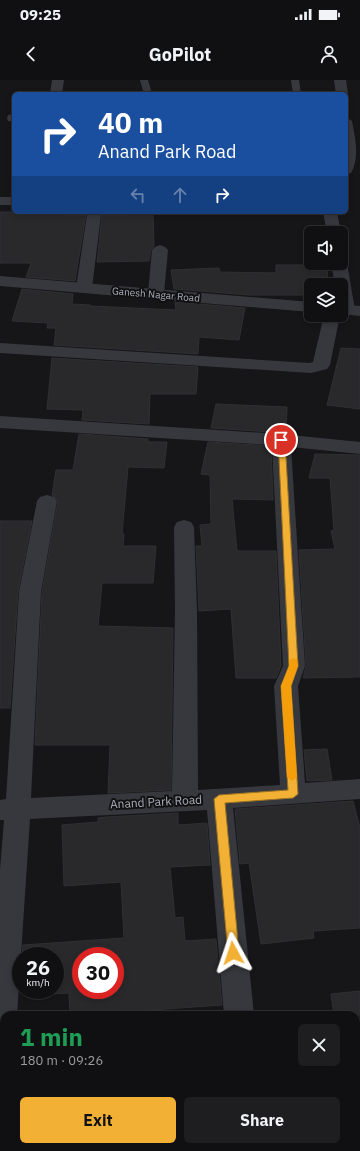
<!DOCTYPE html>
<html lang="en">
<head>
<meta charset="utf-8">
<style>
	:root { --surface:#101012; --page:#1e1e20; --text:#f1f3f6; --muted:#9c9d9f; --line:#303032; --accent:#f2b134 }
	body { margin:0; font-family:"IBM Plex Sans",sans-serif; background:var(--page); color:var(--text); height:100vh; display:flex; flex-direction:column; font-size:15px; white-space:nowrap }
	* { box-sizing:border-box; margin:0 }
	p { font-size:13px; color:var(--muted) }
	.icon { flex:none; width:22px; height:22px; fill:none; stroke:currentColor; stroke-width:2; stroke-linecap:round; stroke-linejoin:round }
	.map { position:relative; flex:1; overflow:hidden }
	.panel { position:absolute; left:0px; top:931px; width:360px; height:140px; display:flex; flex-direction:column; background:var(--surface); border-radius:12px 12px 0 0; box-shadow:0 2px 6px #0003,0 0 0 1px var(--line) }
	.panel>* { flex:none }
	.top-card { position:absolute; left:12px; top:12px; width:336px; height:122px; border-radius:6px; box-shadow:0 2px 6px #0003,0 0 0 1px var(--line); background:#1a4fa0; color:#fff; overflow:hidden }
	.fabs { position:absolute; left:304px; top:146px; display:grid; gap:8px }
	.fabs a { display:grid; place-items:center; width:44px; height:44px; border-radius:6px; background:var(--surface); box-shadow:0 2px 6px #0003,0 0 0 1px var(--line); font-size:20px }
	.speed { position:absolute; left:12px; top:867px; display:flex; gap:8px; font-size:20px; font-weight:700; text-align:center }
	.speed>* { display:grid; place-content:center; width:52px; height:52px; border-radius:50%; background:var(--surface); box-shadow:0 2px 6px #0003,0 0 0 1px var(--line); line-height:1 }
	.speed small { font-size:10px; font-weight:400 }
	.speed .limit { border:6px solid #d22; background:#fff; color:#111 }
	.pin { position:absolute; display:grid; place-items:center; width:34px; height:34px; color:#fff; margin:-17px; border:2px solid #fff; border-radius:50%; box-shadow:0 1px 4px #0007 }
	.me { position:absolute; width:44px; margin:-22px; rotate:355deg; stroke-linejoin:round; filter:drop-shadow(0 0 3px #0008) }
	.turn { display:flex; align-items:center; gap:14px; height:84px; padding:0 20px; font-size:18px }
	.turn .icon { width:52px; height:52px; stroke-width:2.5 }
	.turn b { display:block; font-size:28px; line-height:34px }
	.lanes { display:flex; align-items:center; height:38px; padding:0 20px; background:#0003; justify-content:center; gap:20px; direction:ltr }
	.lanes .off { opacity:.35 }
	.round { display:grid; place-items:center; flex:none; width:42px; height:42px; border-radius:6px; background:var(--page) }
	.headline { display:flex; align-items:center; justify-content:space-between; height:68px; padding:0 20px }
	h1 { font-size:24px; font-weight:700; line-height:30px; color:#1e9e55 }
	.button { display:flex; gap:8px; margin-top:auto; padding:8px 20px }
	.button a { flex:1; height:46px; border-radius:6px; background:var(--accent); color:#111; font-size:16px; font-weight:700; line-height:46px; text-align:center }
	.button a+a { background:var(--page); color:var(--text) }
	.status { display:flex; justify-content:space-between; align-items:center; height:28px; padding:0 20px; background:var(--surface); direction:ltr }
	.status svg { height:11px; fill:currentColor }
	header { display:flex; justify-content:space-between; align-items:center; height:52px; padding:0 20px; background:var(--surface); font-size:18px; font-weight:700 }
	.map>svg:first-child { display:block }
	.building { fill:#29292c; stroke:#303034; fill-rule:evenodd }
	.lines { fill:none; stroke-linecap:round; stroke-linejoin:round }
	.service { fill:#37383d; fill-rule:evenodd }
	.minor { fill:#37383d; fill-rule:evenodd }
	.tertiary { fill:#37383d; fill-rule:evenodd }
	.route { fill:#f2b134; stroke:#9d7322 }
	.slow { fill:#f59e0b }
	.labels { text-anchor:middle; stroke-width:4; stroke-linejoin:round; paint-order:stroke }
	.far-street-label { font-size:10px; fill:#a8adb8; stroke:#111113 }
	.street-label { font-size:12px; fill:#a8adb8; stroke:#111113 }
</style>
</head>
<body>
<div class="status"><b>09:25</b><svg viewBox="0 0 49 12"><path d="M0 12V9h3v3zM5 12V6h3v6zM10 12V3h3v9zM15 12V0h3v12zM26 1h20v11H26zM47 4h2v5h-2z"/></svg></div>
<header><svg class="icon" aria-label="back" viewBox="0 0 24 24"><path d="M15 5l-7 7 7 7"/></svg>GoPilot<svg class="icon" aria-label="person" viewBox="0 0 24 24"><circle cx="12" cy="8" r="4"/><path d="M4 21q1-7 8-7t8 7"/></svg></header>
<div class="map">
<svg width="360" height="1071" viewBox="0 0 360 1071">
	<rect width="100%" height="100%" fill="#161618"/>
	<!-- building -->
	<path class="building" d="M0,132h65v3h21l-11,66 -49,-4 5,-14h-31z
		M128,132h25l1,34 -3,4 -2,11 -52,1 5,-47h26z
		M276,185h51l1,20h-17v10h-62l-75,-6 -3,-19 48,-2 1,4 56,1z
		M22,209l51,5 -1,10 18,1v1l86,4 -1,-8 70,6 -6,32 -40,-3 -1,17 -144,-9 2,-17h-9l1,-5 -36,-2z
		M341,268l19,1v60l-33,-4z
		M52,278l146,9 -2,27h-46l-1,30 -67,-4 1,-10 -36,-1z
		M216,324l71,3 -1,26 -75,-5z
		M79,354l69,5v3h19l-3,26 -36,-1 -6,67h2l-1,12h33l-3,37h-51l-4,43 75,2 -2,162 -63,3 2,-48h-75l7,-153 16,-91 -6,-6 4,-25h17z
		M208,362l63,4 2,54 -41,-1 5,52h39l5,115 -5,12h-40l-5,-69 -32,2 -3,-65h6l-2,-21 11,-1 -1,-49 -9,-1z
		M315,374l45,1v222l-57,1 3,-12 -7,-116 36,-1 -4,-18 3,-1 -4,-52h-21z
		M0,441h32l-14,71 -8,116h-10z
		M327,669l5,31 -25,1 -3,-31z
		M353,721l7,27v100l-47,3 1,7 -53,6 -12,-81 -9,1 -5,-55z
		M178,733v12l29,-2 3,42 -40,2 5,51 8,-1 2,24 31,-2 6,66 -99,7 1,3h-54l-1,-22 -35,2v-5h21v-34h-33l1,-11 101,-7 -3,-56 -57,4 -2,-61 36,-3v-4l9,-1zM81,876h34v34h-34z
		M360,911v24h-26l-3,-21z"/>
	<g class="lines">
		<!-- service -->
		<path class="service" d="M140,0h8l4,14h-8z
			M291,0h8l2,14h-8z"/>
		<!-- minor -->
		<path class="minor" d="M52,0h12l-2,14h-12z
			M334,0h12l2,14 -2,3v-3h-10z
			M14,34v8l-6,-1 -1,-3 1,-3z
			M346,37l6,4c3,17 8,36 -1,52l-5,1z
			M0,117h14v8h-14z
			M89,132h10l2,3 -9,73 -2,3h-12l-2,-3 11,-73z
			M323,132h14l4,21v1l-14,-1z
			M160,165l5,2 3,3 -4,43 -2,3 -6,2 -6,-2 -2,-3 4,-43 3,-3z
			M341,179l6,4 8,47 -2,3 -6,2 -6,-2v-28h-6l-4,-22h10z
			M324,235h16l-10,50 -3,4 -16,4 -311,-20v-10l310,20 3,-1z
			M0,336l281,18 79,8v12l-69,-7 14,219 -7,20 7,97 55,-4v20l-127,9 21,207h-30l-17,-205 -177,9 -13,196h-13v39l-4,1v-185l4,-50h-4v-20l6,-1 13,-207 18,-91 3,-4 7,-2 7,2 3,4 -16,91 -10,206 141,-7 3,-181 -1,-83 3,-5 7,-2 7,2 3,5 3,83 1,180 82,-5 -6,-99 9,-20 -11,-221 -272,-17z
			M235,1067h32v4h-32z"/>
		<!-- tertiary -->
		<path class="tertiary" d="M0,196l311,26v10l-311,-26z
			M341,224l19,2v10l-19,-2z"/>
	</g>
	<!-- route -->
	<path class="route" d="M278,358l7,2 13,226 -7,20 7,108 -5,4 -68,5 14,150 -1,4 -5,2 -4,-2 -1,-4 -14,-154 5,-4 69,-5 -7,-104 8,-20z"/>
	<!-- slow -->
	<path class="slow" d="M293,578l4,1 1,7 -7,20 6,91 -5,4 -5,-4 -6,-91 8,-20v-5z"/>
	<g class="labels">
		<!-- far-street labels -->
		<g class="far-street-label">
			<text transform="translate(156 214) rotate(5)" y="4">Ganesh Nagar Road</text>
		</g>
		<!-- street labels -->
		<g class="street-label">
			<text transform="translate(156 722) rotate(-3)" y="4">Anand Park Road</text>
		</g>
	</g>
</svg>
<div class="fabs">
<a><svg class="icon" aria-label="sound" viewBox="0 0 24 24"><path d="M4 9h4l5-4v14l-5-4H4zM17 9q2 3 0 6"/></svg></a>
<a><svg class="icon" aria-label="layers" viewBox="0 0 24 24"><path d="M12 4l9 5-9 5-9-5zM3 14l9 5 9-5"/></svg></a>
</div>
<div class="speed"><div>26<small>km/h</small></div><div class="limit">30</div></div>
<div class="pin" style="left:281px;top:360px;background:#d93025"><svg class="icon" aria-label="arrive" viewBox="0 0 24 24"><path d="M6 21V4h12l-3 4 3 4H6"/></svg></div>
<svg class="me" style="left:233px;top:873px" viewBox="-20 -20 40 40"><path d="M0-17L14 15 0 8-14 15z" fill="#f2b134" stroke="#fff" stroke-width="4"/></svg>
<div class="top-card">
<div class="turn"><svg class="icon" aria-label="right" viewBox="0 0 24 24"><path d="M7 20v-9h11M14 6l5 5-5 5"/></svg><div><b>40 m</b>Anand Park Road</div></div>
<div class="lanes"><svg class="icon off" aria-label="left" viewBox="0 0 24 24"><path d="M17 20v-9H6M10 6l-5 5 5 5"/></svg><svg class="icon off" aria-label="ahead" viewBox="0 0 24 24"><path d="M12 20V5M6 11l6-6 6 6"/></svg><svg class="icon" aria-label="right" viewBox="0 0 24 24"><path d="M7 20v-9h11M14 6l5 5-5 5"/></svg></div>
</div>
<section class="panel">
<div class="headline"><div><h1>1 min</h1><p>180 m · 09:26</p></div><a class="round"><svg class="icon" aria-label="close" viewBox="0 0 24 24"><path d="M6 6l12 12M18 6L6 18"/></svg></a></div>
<div class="button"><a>Exit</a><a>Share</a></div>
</section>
</div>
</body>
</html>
